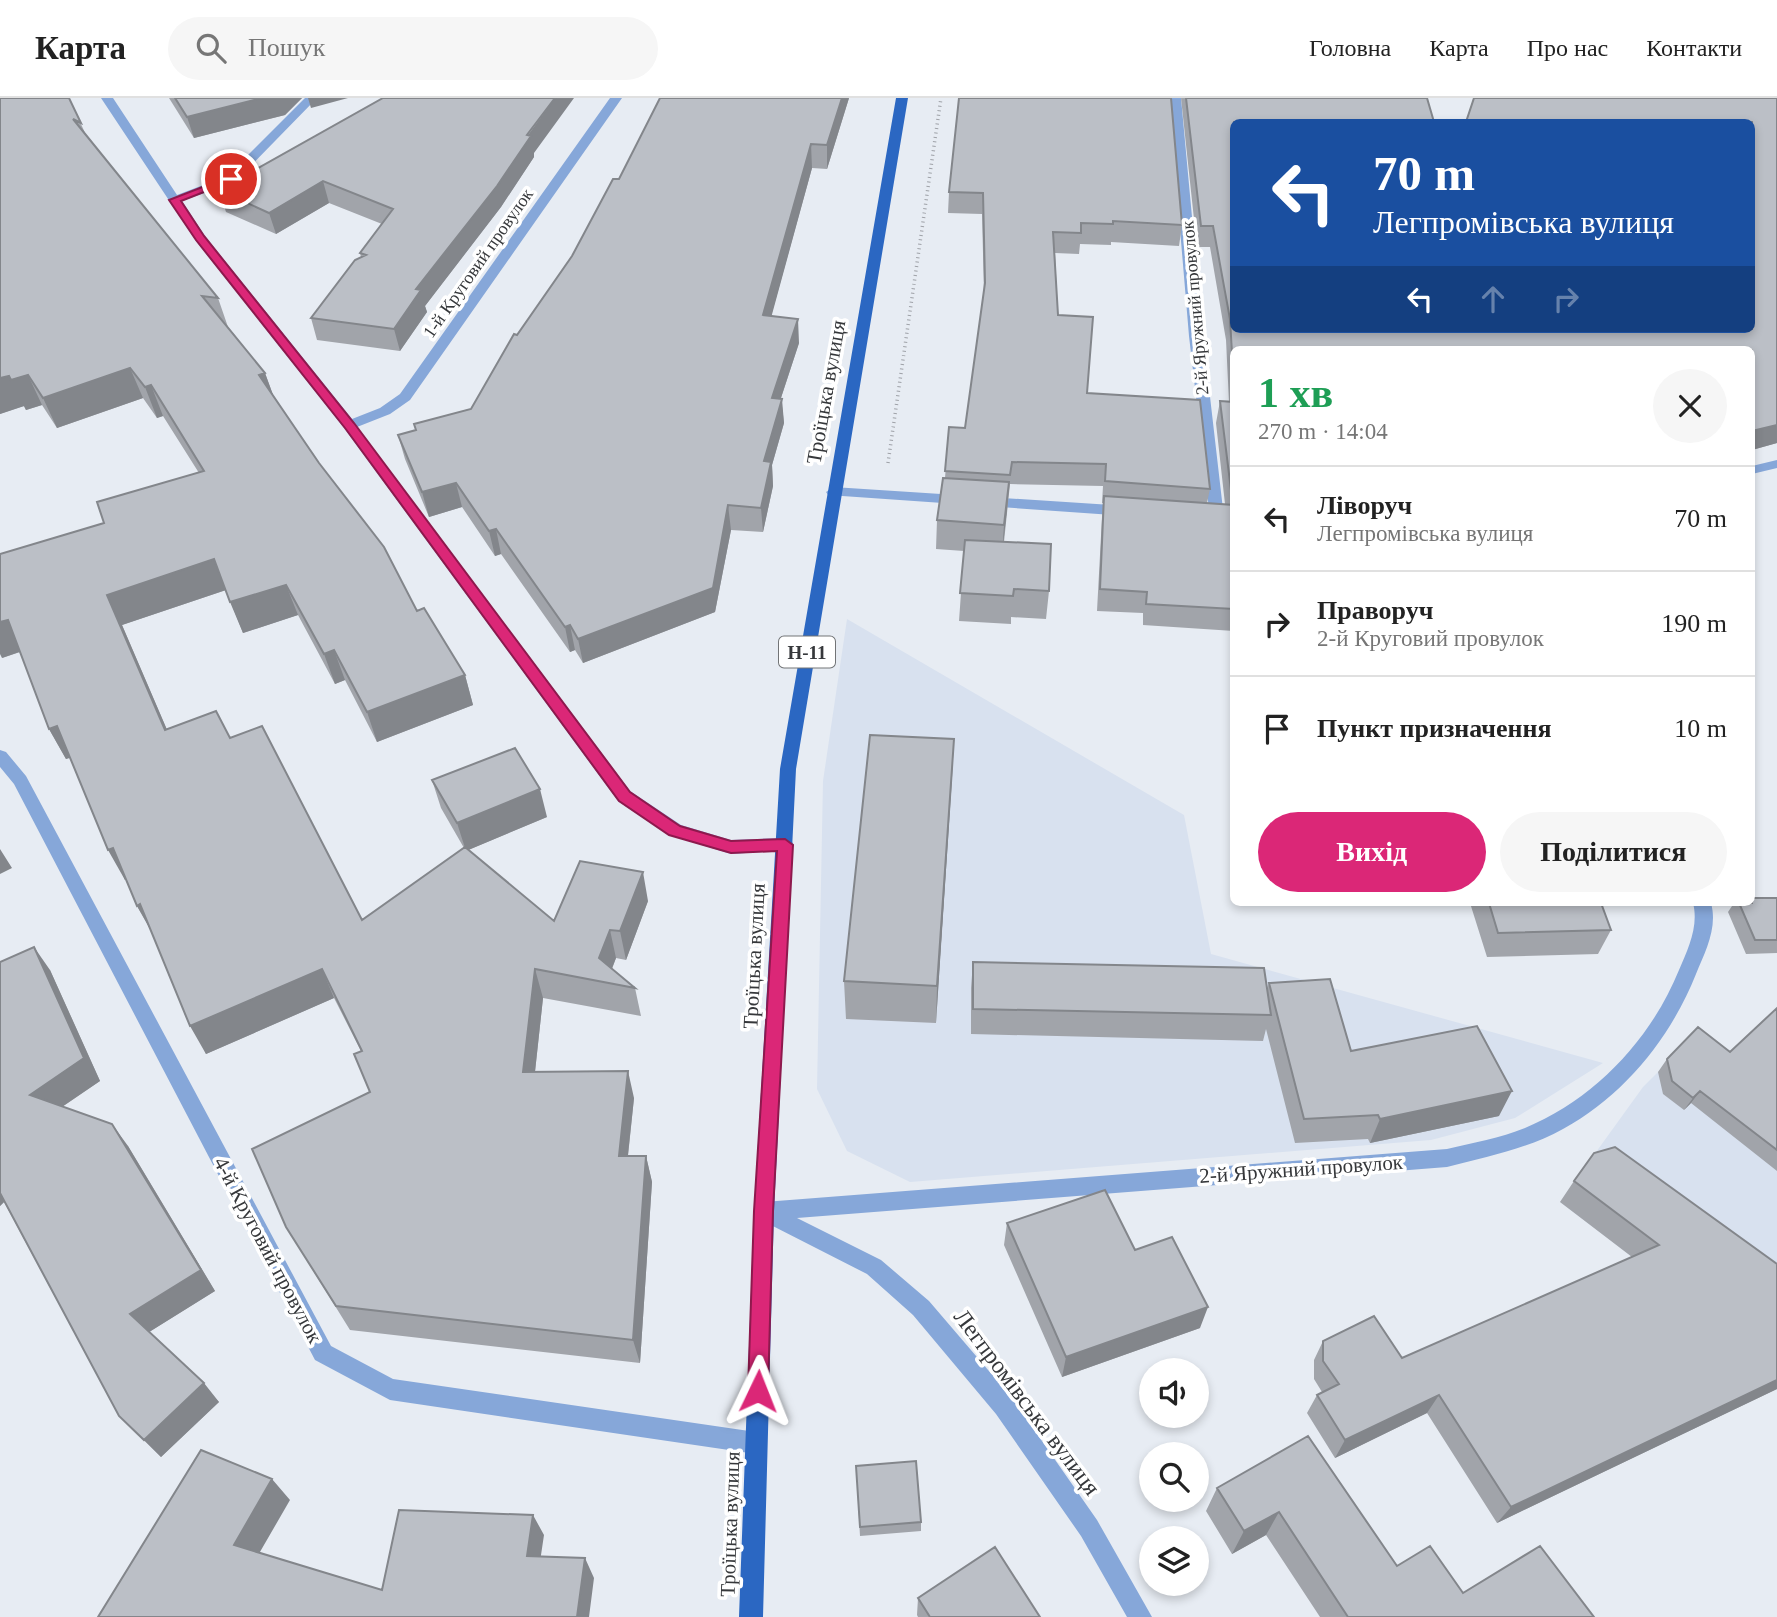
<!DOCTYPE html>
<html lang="uk">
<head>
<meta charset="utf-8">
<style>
	:root { --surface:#fff; --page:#f6f6f6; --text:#222; --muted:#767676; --line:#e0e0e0; --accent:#db2777 }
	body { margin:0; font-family:Georgia,serif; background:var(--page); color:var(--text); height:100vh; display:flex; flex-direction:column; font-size:26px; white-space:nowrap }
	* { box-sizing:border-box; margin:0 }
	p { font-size:23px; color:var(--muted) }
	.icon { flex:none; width:38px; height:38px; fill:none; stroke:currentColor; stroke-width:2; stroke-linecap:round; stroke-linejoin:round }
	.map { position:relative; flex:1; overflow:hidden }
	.panel { position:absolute; left:1230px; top:248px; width:525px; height:560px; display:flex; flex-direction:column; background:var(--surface); border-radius:10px; box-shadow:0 4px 10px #0003 }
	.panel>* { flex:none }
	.guide { position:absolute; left:1230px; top:21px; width:525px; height:214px; border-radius:10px; box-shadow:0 4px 10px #0003; background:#1a4fa0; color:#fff; overflow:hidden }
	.controls { position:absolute; left:1139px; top:1260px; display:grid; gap:14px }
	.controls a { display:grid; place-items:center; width:70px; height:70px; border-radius:50%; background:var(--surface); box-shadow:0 4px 10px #0003; font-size:35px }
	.pin { position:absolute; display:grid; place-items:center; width:60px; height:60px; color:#fff; margin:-30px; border:4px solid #fff; border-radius:50%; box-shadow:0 2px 7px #0007 }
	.me { position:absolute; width:77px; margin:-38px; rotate:2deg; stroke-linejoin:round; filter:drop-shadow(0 0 5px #0008) }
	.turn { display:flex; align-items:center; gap:24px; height:147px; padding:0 28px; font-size:32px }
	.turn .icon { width:91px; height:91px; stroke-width:2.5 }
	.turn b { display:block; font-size:49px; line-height:60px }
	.lanes { display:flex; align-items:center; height:66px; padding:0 28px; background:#0003; justify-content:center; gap:35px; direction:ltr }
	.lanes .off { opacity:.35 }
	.round { display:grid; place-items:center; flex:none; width:74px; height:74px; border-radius:37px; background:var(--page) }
	.head { display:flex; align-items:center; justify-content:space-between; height:119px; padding:0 28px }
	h1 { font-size:42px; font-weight:600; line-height:52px; color:#1e9e55 }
	.action { display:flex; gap:14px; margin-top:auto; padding:14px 28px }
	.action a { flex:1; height:80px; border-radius:42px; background:var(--accent); color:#fff; font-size:28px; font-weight:600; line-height:80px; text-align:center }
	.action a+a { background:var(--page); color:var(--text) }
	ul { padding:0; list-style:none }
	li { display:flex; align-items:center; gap:21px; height:105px; padding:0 28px; border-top:2px solid var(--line) }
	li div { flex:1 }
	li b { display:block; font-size:26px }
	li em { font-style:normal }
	header { display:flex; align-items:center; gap:42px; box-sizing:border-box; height:98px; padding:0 35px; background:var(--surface); border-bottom:2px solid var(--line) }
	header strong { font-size:33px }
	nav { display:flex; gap:38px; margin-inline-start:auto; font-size:24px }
	.search { width:490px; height:63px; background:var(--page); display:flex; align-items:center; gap:18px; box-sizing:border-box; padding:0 24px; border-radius:38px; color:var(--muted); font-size:26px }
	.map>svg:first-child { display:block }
	.built { fill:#d8e1ef }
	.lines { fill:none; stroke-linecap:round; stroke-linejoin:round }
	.path { stroke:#9fa2a8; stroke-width:3.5; stroke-dasharray:1 3.5; stroke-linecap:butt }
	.minor { fill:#86a7d9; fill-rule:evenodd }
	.primary { fill:#2b67c2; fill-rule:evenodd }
	.wall { fill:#a1a4aa }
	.shaded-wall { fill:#83868b }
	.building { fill:#bbbfc6; stroke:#83868b; stroke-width:2 }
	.route { fill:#db2777; stroke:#8e194d; stroke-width:2 }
	.labels { text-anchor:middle; stroke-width:7; stroke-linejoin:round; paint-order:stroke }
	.far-street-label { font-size:18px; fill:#36383b; stroke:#fff }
	.shield { fill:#fff; stroke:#727476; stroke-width:2 }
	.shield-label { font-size:19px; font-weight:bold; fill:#36383b }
	.street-label { font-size:21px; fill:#36383b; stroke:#fff }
	.near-street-label { font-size:24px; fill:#36383b; stroke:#fff }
</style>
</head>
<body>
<header>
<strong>Карта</strong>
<div class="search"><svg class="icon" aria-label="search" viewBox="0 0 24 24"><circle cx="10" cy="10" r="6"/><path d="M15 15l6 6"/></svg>Пошук</div>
<nav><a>Головна</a><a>Карта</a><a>Про нас</a><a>Контакти</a></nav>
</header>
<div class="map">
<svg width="1777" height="1519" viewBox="0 0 1777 1519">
	<rect width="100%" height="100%" fill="#e7ecf3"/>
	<!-- built -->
	<path class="built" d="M847,521l337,196 27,139 392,109 -88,55 -84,22 -521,42 -63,-31 -30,-62 6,-308z
		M1777,914v354l-217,-164 83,-115 46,-46 32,24z"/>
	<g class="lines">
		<!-- path -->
		<path class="path" d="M888,365l53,-365"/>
		<!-- minor -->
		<path class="minor" d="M101,0h12l64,97 50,-19 78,-78h12l-82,84 -53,19 23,35 147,183 28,-11 20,-14 210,-296h12l-212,302 -20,14 -33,13 273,364 51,34 50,15 54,-2 6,2 3,5 -3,5 -60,4 -62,-19 -51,-34 -274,-373 -148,-187z
			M1169,0h12l22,238 21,182 -7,5 -7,-5 -21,-182z
			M1777,362v8l-25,6v-8z
			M833,389l294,19 7,5 -7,5 -299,-21 -2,-3z
			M0,652l6,2 20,24 305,570 62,33 363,53 8,3 3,8 -3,8 -8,3 -366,-54 -75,-40 -301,-576 -14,-17z
			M1693,805h18c7,25 -6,49 -15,71 -25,63 -72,122 -133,155 -36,20 -77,28 -116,38l-650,51 84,42 48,41 83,97 85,122 55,97h-25l-46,-81 -85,-122 -83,-99 -46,-41 -110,-56 -3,-7 3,-7 7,-2 683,-53c26,-6 53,-11 78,-21 70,-29 126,-89 154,-158 9,-21 20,-44 14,-67z"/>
		<!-- primary -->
		<path class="primary" d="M896,0h12l-112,671 -22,442 -11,406h-24l15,-406 26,-442z"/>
	</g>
	<!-- wall -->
	<path class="wall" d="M0,0h69l17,37 132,163 10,29 37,46 8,22 144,216 48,64 8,30 -96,37 -32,-62 -10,4 -37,-69 -55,18 -17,-43 -104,35 45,105 63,8 132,182 102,-72 -23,-40 -9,-28 115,37 -79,33 86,71 94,-20 -22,59 -10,-2 -4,11 23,19 6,28 -98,-18 -8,74 99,26 -6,58h18l6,26 -12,181 -290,-33 -64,-103 84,-135 -9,-41 -27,-53 -128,56 -55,-123 -14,-25 -11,-27 -1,1 -55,-122 -4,1 -17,-30 -29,-77 -18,6 102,-135 95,-50 -36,-57 -6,2 -14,-20 -86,30 -15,-23 -16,5 -2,-4 -24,8z
		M169,0h133l-17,17 -91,23z
		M849,0l-22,71 -15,-1 -41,148 28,27 -18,55 3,25 -12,42 1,21 -10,46 -32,-2 -16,82 -132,51 -8,-13 -5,2 -69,-98 -6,2 -33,-49 -33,10 -24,-58 -7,-24 18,-4 -2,-7 57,-15 46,-74 55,-79 47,-77z
		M959,0l223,127 -3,21 -68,-4v3l-31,-1 -1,10 -24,-1 3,62 29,78 123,96 -3,14 18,1 -9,-81 4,-22 9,1 -3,-62 -16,-93h-13l-16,-149h246l-193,24v207h518l25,-231v345l-25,7 -518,-100v281l-91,-6v-12l-46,-2 5,-94 1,-14h-1l1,-17 -93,-2 -6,58 45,49 -3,28 -35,-2v7l-52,-3 5,-70 -28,-2 1,-29 8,-42 4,-51 16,1 19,-136 -2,-78 -34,-1 1,-21z
		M534,55v4l-33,50 -76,99 2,6 -27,39 -83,-11 -6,-22 50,-61 -1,-4 22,-29 -53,-21 -53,31 -50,-22 -7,-22z
		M954,641l-18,284 -90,-4 -2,-38z
		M1777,800v55l-31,1 -18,-42 6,-9h18z
		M1470,805h131l10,27 -13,24 -111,3z
		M0,864l50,8 50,111 -38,26 66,39 87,145 -66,41 70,70 -58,55 -42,-41 -115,-214 -4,4z
		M973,864l294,27 2,-6 82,68 148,65 -129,27 -2,-4 -73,4 -29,-114 -3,12 -292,-7v-46z
		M1777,910v163l-86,-68 -7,7 -21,-16 -5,-22 9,-13 63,-7z
		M1574,1083l203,83v125l-280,134 -70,-110 -92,45 -28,-45 10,-18 5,-3 -8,-13v-19l9,-19 79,17 230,-101 -72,-55z
		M1007,1125l128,27 65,78 -138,49 -58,-132z
		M1308,1338l89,130 66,27 131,24h-274l-54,-82 -34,19 -26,-43 11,-23z
		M856,1368l65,56v9l-61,5z
		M918,1500l122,19h-122l-1,-2z"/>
	<!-- shaded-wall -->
	<path class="shaded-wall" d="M262,0h40l-17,17 -91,23 -7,-21z
		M308,0h40l-37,10z
		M555,0h19l-40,55v4l-33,50 -76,99 2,6 -27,39 -6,-22 22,-40z
		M842,0h7l-22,71v-24z
		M811,46l1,24 -47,172 -2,-25z
		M323,83l6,22 -53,31 -7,-21z
		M798,221l1,24 -26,79 -1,-24z
		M130,270l13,30 -86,30 -14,-30z
		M265,275l11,30 -17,-28z
		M28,277l14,30 -16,5 -15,-30z
		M9,278l15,30 -24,8v-36z
		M151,287l12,31 -6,2 -12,-31z
		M782,301l2,24 -12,42 1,21 -10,46 -2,-24 3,-47z
		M1777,327v18l-25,7v-19z
		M1009,384l-2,28 -5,44 2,-29z
		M456,385l6,24 -33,10 -7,-25z
		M728,407l3,25 -16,82 -132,51 -5,-24z
		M496,431l5,25 -6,2 -6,-25z
		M214,461l12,31 -104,35 58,135 -15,-30 -58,-135z
		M286,487l12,30 -55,18 -13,-31z
		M8,522l17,30 -23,8 -2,-4v-32z
		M570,527l5,25 -5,2 -5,-25z
		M334,552l11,30 -10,4 -11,-30z
		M465,577l8,30 -96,37 -10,-30z
		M57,628l17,30 -8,3 -17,-30z
		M954,641l-2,39 -16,245 1,-37z
		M540,691l7,28 -81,34 -9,-28z
		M113,750l17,30 -5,2 -17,-30z
		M0,751l12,19 -12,6z
		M643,774l5,29 -22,59 -6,-29z
		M140,806l13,30 -16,-28z
		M610,832l6,28 -10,25 -7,-25z
		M34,849l16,23 50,111 -53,36 -17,-22z
		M322,871l12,29 -128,56 -16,-28z
		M535,871l8,29 -11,101 -9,-27z
		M628,973l6,27 -9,84 -6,-26z
		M1512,993l-13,25 -129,27 10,-24z
		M1700,993l-9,12 -7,7 9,-12z
		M112,1026l16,22 87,145 -69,43 -16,-20z
		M646,1058l6,26 -12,181 -7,-23z
		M0,1089l9,10 -9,9z
		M1208,1209l-8,21 -138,49 4,-20z
		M1777,1282v9l-280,134 14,-16z
		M204,1285l15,19 -58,55 -17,-17z
		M1439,1297l-12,18 -92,45 10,-18z
		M272,1381l18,21 -37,64 -19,-19z
		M1279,1414l-13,23 -34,19 12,-23z
		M533,1417l11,20 -6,40 -11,-19z
		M585,1460l9,20 -5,39h-12z"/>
	<!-- building -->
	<path class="building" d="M0,0h69l12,25 -8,-4 145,179 -16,-2 63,77 -6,2 60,88 65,84 33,64 7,-3 41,67 -98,37 -33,-62 -10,4 -38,-69 -56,17 -16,-43 -107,36 58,135 51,-19 14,27 32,-12 100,194 103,-73 89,74 26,-60 63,11 -23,59 -10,-1 -11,28 36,30 -100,-19 -12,103 105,-1 -9,85h27l-13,184 -297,-34 -50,-79 -34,-78 118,-57 -16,-38 8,-3 -40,-82 -132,57 -50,-122 -3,2 -24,-58 -5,2 -51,-124 -8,3 -41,-109 -8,2v-68l104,-31 -7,-21 107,-31 -53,-86 -6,2 -15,-19 -87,30 -15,-23 -17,5 -2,-4 -9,2z
		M175,0h87l-75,19z
		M383,0h172l-28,37 4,1 -34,50 -81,103 5,1 -27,39 -83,-11 44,-58 11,-5 -6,-2 33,-44 -70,-28 -54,32 -50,-23z
		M660,0h182l-15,47 -16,-1 -48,171 35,4 -26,79 10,1 -18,62 7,1 -10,46 -33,-3 -15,83 -135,51 -8,-14 -5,2 -69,-98 -7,2 -33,-48 -34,9 -24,-57 18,-5 -2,-6 57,-15 43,-75 3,1 55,-79 41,-77h6z
		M959,0h212l11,127 -69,-4v3l-32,-1v10l-28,-1 5,83 35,2 -6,76 113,7 10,89 -105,-8 1,-17 -94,-2 -2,13 -65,-4 4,-44 16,1 20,-145 -2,-90 -34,-1z
		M1186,0h241l7,24h-200v207h518v-207h-286l8,-24h303v327l-25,6v-81h-518v37l-4,-68 -17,-93h-12z
		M1220,303l14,1v88h-3z
		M943,380l66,4 -5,43 -67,-5z
		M1104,398l130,9v104l-88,-5 1,-12 -47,-3z
		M965,442l86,4 -2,47 -35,-2 -1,7 -53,-3z
		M870,637l84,4 -17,247 -93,-5z
		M515,650l25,41 -83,34 -25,-43z
		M1752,800h25v42h-22l-16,-37h13z
		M1489,805h112l10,27 -113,3z
		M34,849l50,111 -54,37 82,29 89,146 -71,44 74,69 -60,57 -25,-24 -119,-223v-231z
		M973,864l291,6 7,47 -298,-6z
		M1330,881l21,72 126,-25 35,65 -132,28 -2,-4 -74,4 -35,-136z
		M1777,910v142l-77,-59 -7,7 -21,-17 -5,-22 31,-32 32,25z
		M1615,1049l162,117v116l-266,127 -72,-112 -94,45 -28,-45 22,-11 -16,-23v-20l51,-25 28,42 257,-113 -85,-64 20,-28z
		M1105,1092l30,60 37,-13 36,70 -142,50 -59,-134z
		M1308,1338l89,130 33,-20 33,47 77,-47 54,71h-246l-69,-105 -35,19 -27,-43z
		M201,1352l71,29 -38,66 148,45 17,-80 134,5 -6,41 58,2 -8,59h-479z
		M916,1363l5,61 -61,5 -4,-61z
		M995,1449l45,70h-110l-12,-19z"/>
	<!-- route -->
	<path class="route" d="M228,79l9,2 -56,22 23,35 150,187 276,369 50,34 51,15 54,-2 8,6 -20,366 -5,180 -3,7 -7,3 -7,-3 -3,-7 6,-180 23,-360 -46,2 -62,-18 -50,-34 -274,-373 -149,-188 -27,-40z"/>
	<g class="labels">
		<!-- far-street labels -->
		<g class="far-street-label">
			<text transform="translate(478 165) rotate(-55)" y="6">1-й Круговий провулок</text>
			<text transform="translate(1195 210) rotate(-95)" y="6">2-й Яружний провулок</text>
		</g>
		<!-- shield labels -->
		<rect class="shield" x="779" y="538.5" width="56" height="31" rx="5"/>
		<g class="shield-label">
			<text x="807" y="561">Н-11</text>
		</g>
		<!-- street labels -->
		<g class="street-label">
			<text transform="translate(826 294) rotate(-80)" y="7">Троїцька вулиця</text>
			<text transform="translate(754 858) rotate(-87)" y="7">Троїцька вулиця</text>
			<text transform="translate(1301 1071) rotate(-4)" y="7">2-й Яружний провулок</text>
			<text transform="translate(268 1152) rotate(62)" y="7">4-й Круговий провулок</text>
			<text transform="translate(730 1426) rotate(-88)" y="7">Троїцька вулиця</text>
		</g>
		<!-- near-street labels -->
		<g class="near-street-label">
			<text transform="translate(1027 1304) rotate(53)" y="8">Легпромівська вулиця</text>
		</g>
	</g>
</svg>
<div class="controls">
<a><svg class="icon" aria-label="sound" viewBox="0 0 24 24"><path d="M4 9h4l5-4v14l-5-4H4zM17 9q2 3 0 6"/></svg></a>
<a><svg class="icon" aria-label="search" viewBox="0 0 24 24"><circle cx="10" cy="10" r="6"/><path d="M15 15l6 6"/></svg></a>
<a><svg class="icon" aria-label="layers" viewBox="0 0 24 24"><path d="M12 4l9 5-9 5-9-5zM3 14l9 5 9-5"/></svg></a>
</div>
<div class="pin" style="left:231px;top:81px;background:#d93025"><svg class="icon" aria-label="arrive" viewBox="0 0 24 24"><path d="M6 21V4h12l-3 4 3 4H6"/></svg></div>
<svg class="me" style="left:758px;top:1293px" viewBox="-20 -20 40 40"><path d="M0-17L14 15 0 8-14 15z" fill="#db2777" stroke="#fff" stroke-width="4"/></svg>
<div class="guide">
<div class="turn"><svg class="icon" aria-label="left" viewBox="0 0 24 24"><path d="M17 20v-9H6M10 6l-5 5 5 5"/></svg><div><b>70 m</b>Легпромівська вулиця</div></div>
<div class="lanes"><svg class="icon" aria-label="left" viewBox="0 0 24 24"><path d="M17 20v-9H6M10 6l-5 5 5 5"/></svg><svg class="icon off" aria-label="ahead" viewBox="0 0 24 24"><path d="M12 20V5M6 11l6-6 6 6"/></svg><svg class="icon off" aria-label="right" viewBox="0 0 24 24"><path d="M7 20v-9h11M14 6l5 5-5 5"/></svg></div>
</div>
<section class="panel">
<div class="head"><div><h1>1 хв</h1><p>270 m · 14:04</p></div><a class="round"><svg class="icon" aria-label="close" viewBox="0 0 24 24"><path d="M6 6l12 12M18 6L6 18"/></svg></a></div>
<ul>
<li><svg class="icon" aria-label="left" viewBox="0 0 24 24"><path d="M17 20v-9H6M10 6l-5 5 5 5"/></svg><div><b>Ліворуч</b><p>Легпромівська вулиця</p></div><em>70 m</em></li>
<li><svg class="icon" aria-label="right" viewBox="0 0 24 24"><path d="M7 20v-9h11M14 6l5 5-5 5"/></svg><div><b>Праворуч</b><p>2-й Круговий провулок</p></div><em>190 m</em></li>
<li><svg class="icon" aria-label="arrive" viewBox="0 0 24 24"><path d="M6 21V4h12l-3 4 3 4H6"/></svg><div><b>Пункт призначення</b></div><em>10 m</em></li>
</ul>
<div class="action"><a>Вихід</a><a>Поділитися</a></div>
</section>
</div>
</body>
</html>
